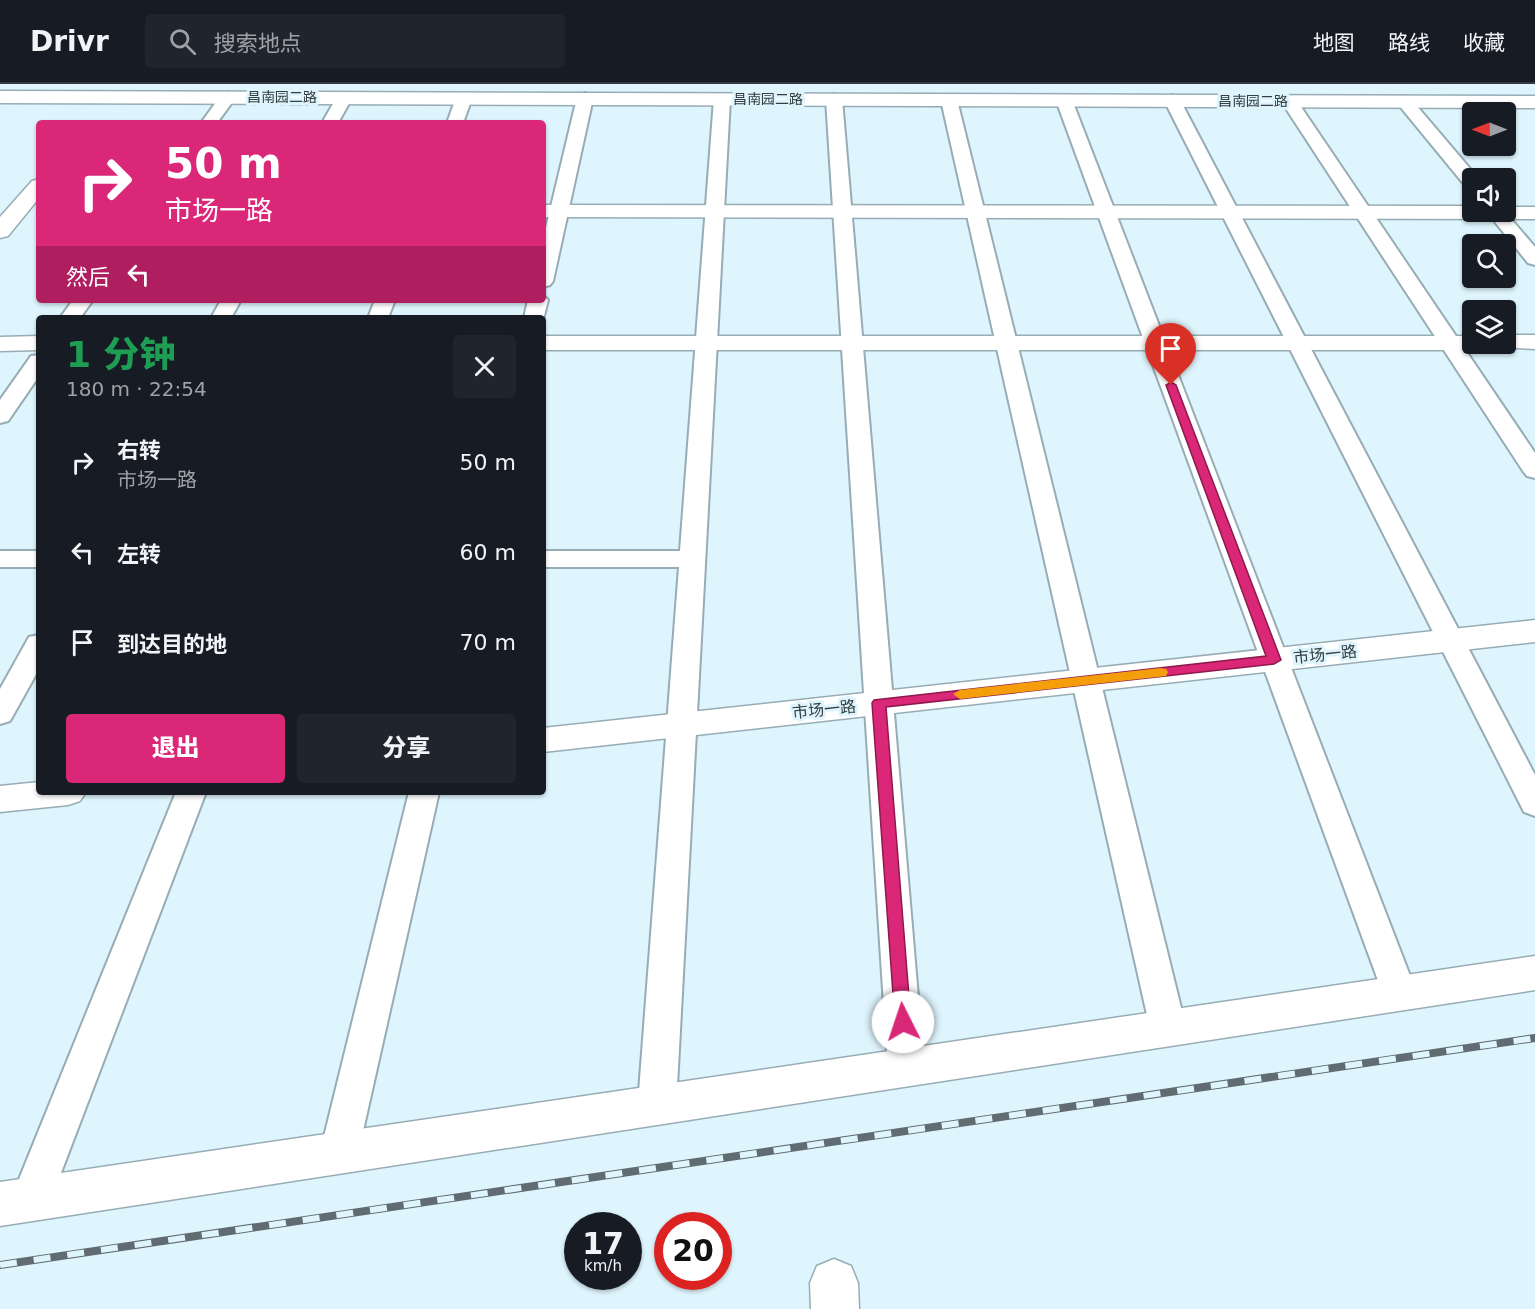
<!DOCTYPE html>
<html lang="zh">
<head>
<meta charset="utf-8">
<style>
	:root { --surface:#171b24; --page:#20242c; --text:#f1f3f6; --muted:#9ea1a6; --line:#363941; --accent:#db2777 }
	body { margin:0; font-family:"DejaVu Sans","Noto Sans SC",sans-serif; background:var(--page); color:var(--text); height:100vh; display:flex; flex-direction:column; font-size:22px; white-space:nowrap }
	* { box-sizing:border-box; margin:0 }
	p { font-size:20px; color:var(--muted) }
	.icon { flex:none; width:33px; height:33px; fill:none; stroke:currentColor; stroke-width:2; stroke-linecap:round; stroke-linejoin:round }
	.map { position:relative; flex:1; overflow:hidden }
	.panel { position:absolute; left:36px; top:231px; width:510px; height:480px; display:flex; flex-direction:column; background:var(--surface); border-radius:6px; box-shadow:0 2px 4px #0004 }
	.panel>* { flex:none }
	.top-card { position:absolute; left:36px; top:36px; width:510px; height:183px; border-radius:6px; box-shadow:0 2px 4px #0004; background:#db2777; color:#fff; overflow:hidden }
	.needle { width:39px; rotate:270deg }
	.controls { position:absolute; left:1462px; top:18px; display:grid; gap:12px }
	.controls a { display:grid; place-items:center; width:54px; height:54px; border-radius:6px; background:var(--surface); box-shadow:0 2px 4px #0004; font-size:30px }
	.speed { position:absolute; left:564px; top:1128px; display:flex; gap:12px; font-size:30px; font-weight:700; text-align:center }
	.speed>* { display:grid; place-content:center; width:78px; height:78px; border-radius:50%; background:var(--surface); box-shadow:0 2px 4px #0004; line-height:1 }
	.speed small { font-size:15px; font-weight:400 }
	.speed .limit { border:9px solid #d22; background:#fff; color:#111 }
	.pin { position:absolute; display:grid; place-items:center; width:51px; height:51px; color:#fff; margin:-62px -26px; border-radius:50% 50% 50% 0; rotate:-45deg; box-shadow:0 0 6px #0007 }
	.pin .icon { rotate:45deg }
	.me { position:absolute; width:66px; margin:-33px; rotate:356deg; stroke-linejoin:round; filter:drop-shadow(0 0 4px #0008) }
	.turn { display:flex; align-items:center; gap:21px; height:126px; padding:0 30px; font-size:27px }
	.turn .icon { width:78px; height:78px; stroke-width:2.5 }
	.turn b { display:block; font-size:42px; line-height:51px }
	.then { display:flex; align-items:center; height:57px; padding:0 30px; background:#0003; gap:12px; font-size:22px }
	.round { display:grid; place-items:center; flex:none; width:63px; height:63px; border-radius:6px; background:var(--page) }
	.summary { display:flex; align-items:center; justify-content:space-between; height:102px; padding:0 30px }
	h1 { font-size:36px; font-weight:800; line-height:45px; color:#1e9e55 }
	.button { display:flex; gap:12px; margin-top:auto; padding:12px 30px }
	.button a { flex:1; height:69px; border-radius:6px; background:var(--accent); color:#fff; font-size:24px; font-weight:800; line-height:69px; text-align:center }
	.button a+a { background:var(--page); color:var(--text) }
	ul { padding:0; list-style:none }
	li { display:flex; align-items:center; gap:18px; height:90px; padding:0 30px }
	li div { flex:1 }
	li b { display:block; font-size:22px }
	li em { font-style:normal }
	header { display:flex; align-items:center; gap:36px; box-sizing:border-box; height:84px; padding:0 30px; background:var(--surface); border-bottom:2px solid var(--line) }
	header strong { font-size:28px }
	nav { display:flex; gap:33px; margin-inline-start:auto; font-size:21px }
	.search { width:420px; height:54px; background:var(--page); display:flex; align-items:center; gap:15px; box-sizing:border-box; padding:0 21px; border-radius:6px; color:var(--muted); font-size:22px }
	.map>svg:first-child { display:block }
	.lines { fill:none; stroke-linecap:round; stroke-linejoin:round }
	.service-casing { stroke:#97acb4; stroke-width:4 }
	.minor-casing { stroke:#97acb4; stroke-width:3 }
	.service { fill:#fff; fill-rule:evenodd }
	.minor { fill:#fff; fill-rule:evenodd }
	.rail-casing { stroke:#606c71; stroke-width:8 }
	.rail { stroke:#dff5fe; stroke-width:6; stroke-dasharray:17; stroke-linecap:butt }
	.route { fill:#db2777; stroke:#8e194d; stroke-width:1.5 }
	.slow { fill:#f59e0b }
	.labels { text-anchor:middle; stroke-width:6; stroke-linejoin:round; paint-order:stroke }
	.far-street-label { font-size:14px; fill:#353e41; stroke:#dff5fe }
	.street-label { font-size:16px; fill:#353e41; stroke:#dff5fe }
</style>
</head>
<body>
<header>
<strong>Drivr</strong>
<div class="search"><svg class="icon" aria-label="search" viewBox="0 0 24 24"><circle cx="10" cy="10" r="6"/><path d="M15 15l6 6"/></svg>搜索地点</div>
<nav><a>地图</a><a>路线</a><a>收藏</a></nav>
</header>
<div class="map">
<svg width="1535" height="1225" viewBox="0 0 1535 1225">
	<rect width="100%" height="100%" fill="#dff5fe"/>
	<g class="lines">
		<!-- service casing -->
		<g class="service-casing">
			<path id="service" d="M228,8l8,5 -19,26h-16l21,-29z
				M344,9l8,5 -14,25h-16l16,-28z
				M464,9l8,5 -9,25h-16l9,-25z
				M585,9l8,5 -40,183 -3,4 -7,2v-47l34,-142z
				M722,10l8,5 -54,1006 -6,12 -13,5 -13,-5 -6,-12 41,-538h-136v-16h137l34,-452z
				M834,10l8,5 82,969 -5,12 -13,4 -13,-4 -5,-12 -62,-969z
				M949,11l8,5 229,928 -5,11 -13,5 -13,-5 -5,-11 -209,-928z
				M1064,11l8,5 345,894 -5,11 -12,4 -12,-4 -5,-11 -327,-894z
				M1172,11l8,5 355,675v41l-11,-4 -4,-8 -356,-704z
				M1289,12l8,5 238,352v25l-8,-2 -4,-5 -242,-370z
				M1404,12l6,2 68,80h-5v11l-6,-1 -69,-84 -2,-3 2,-3z
				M1487,128h18l30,35v18l-7,-2z
				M543,211l5,5 -5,20v-2h-19l4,-18h15z
				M73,216h20l-13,18h-20z
				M221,216h20l-10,18h-20z
				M375,216h20l-7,18h-20z
				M39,271v21l-31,45 -8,2v-23l31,-44z
				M0,467h39v16h-39z
				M39,551v34l-29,52 -10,3v-35l29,-52z
				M176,708h30l-155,407 -6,13 -14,6 -14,-6 -6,-13z
				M409,708h30l-81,361 -6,13 -13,5 -13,-5 -6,-13z"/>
		</g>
		<!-- minor casing -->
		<g class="minor-casing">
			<path id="minor" d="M0,7l1535,5v12l-1535,-5z
				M39,95v19l-31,38 -8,2v-21l32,-36z
				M543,121l930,1v6h33v-5h29v12l-992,-2z
				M1506,251h29v14l-38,-2 -2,-3h11z
				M39,252v14l-39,1v-14z
				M543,252h930v8h12l-3,4 -9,2h-930z
				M1535,536v22l-992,110v-24z
				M39,698v10h47l-6,9 -12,4 -68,7v-26z
				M1535,872v34l-1535,236v-44z
				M834,1175l17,7 7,17 1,26h-48l-1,-26 7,-17z"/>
		</g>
		<!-- service -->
		<use href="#service" class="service"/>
		<!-- minor -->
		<use href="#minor" class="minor"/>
		<!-- rail casing -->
		<g class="rail-casing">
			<path id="rail" d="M0,1181l1535,-227"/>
		</g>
		<!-- rail -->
		<use href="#rail" class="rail"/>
	</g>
	<!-- route -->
	<path class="route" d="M1171,298l5,3 105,275 -7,4 -388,43 25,315 -2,5 -6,3 -6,-3 -2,-5 -23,-319 2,-3 392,-44 -100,-271z"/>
	<!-- slow -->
	<path class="slow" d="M1161,584l5,1 2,3 -2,4 -206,23 -7,-5 7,-4z"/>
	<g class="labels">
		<!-- far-street labels -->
		<g class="far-street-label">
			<text x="282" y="18">昌南园二路</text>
			<text x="768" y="20">昌南园二路</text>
			<text x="1253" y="22">昌南园二路</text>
		</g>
		<!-- street labels -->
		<g class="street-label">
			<text transform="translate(1325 570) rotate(-6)" y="6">市场一路</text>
			<text transform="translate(824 625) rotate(-6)" y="6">市场一路</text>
		</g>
	</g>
</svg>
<div class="controls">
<a><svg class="needle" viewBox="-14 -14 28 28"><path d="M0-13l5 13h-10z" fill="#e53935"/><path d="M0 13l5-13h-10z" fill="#9ea1a6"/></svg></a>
<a><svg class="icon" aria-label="sound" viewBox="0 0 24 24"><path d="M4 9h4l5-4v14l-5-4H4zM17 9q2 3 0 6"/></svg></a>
<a><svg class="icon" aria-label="search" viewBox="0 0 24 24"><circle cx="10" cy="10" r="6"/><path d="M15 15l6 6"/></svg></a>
<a><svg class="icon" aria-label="layers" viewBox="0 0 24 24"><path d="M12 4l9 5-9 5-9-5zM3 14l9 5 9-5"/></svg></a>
</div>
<div class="speed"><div>17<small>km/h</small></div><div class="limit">20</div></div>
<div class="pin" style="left:1171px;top:301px;background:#d93025"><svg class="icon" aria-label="arrive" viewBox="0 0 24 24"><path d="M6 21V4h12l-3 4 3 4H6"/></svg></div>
<svg class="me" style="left:903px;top:938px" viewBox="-20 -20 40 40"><circle r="19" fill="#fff"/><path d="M0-13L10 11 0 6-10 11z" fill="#db2777"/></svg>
<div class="top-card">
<div class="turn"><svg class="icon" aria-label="right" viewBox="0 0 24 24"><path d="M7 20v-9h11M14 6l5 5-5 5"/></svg><div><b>50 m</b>市场一路</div></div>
<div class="then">然后<svg class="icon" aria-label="left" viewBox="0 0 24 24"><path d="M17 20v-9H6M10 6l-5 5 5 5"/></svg></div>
</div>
<section class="panel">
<div class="summary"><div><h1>1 分钟</h1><p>180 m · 22:54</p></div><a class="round"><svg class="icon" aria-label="close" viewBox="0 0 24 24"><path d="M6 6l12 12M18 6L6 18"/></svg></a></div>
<ul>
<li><svg class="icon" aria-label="right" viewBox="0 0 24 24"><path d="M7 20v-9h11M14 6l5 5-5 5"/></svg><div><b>右转</b><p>市场一路</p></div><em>50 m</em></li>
<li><svg class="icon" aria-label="left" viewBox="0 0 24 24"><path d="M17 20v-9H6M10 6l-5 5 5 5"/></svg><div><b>左转</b></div><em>60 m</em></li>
<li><svg class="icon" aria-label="arrive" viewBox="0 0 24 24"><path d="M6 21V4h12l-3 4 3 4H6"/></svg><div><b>到达目的地</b></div><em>70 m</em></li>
</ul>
<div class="button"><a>退出</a><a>分享</a></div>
</section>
</div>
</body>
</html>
